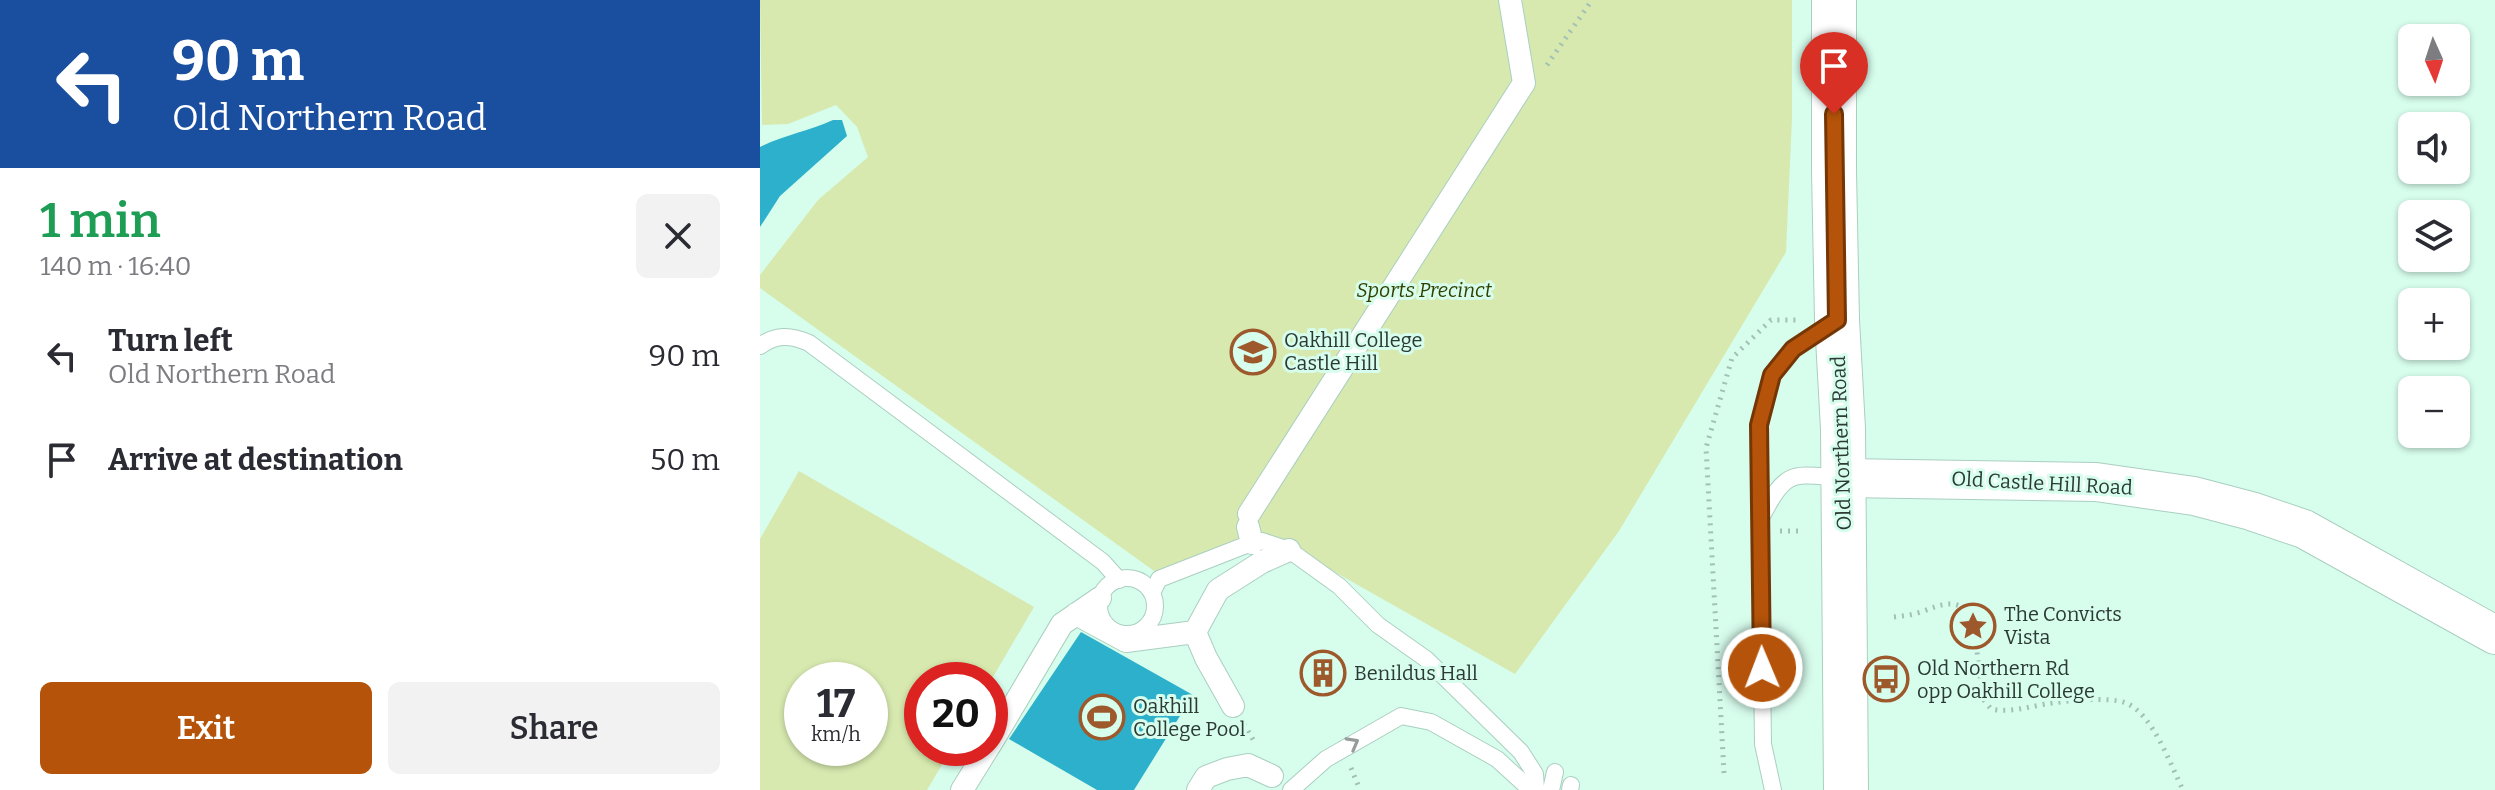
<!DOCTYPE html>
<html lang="en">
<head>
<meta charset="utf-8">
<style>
	:root { --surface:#fff; --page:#f2f2f3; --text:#2b2b33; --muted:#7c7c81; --accent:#b45309 }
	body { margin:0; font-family:Bitter,serif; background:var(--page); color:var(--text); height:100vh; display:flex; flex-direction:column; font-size:30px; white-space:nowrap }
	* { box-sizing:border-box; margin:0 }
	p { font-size:26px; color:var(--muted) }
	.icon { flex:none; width:44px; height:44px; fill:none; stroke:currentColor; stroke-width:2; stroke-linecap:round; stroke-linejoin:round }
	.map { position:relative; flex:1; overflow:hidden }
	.panel { display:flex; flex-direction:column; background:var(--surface); width:760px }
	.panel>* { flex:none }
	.banner { background:#1a4fa0; color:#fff; overflow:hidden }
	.needle { width:52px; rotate:177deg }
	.tools { position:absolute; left:1638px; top:24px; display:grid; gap:16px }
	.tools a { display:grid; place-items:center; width:72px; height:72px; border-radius:12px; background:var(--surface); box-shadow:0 2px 6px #0004; font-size:40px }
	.speed { position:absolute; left:24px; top:662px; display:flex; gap:16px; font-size:40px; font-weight:700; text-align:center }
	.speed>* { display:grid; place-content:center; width:104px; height:104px; border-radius:50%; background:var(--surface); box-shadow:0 2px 6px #0004; line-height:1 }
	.speed small { font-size:20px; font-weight:400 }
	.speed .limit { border:12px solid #d22; background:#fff; color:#111 }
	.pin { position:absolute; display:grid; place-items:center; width:68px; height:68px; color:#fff; margin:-82px -34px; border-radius:50% 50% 50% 0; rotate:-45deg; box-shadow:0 0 8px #0007 }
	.pin .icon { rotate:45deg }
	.me { position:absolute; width:88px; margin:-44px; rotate:359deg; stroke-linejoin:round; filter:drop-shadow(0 0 6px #0008) }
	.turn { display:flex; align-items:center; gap:28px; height:168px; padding:0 40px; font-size:36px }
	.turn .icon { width:104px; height:104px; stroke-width:2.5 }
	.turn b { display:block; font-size:56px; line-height:68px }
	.round { display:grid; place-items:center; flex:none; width:84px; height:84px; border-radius:12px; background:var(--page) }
	.summary { display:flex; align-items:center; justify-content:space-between; height:136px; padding:0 40px }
	h1 { font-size:48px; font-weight:600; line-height:60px; color:#1e9e55 }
	.button { display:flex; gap:16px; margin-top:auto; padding:16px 40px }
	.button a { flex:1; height:92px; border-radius:12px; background:var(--accent); color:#fff; font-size:32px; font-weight:600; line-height:92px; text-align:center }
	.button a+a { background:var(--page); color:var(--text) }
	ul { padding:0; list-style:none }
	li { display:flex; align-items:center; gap:24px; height:104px; padding:0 40px }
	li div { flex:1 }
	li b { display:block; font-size:30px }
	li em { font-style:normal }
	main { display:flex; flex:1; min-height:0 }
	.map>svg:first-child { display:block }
	.green { fill:#d7e9af; fill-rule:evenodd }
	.water { fill:#2cb0cb }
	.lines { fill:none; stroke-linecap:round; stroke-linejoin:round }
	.service-casing { stroke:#aacfc0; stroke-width:18 }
	.pedestrian-casing { stroke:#aacfc0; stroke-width:24 }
	.tertiary-casing { stroke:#aacfc0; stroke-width:40 }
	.primary-casing { stroke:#aacfc0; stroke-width:46 }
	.path { stroke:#a2c1b4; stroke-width:5; stroke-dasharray:2 6; stroke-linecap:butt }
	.service { stroke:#fff; stroke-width:16 }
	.pedestrian { stroke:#fff; stroke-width:22 }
	.tertiary { stroke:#fff; stroke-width:38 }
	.primary { stroke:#fff; stroke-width:44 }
	.oneway { stroke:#959c9a }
	.route-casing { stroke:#753606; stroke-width:20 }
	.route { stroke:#b45309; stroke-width:14 }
	.labels { text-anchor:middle; stroke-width:6; stroke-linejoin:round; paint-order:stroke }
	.park-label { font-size:20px; font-style:italic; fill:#334100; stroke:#d7fded }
	.poi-label { font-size:20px; fill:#2b3a34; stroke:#d7fded; text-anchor:start }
	.street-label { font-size:20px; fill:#2b3a34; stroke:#d7fded }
</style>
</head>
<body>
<main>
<section class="panel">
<div class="banner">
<div class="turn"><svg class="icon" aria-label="left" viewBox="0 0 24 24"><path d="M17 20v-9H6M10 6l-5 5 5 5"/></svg><div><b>90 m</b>Old Northern Road</div></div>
</div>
<div class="summary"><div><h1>1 min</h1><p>140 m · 16:40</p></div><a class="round"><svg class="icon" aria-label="close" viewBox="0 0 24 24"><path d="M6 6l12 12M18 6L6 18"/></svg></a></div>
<ul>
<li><svg class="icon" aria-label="left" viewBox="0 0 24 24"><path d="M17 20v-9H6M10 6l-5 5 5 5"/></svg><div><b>Turn left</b><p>Old Northern Road</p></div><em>90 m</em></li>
<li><svg class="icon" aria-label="arrive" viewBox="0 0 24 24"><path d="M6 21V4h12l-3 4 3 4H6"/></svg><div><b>Arrive at destination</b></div><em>50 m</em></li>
</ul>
<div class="button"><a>Exit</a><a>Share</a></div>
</section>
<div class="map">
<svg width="1735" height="790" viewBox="0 0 1735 790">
	<rect width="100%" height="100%" fill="#d7fded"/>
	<!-- green -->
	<path class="green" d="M0,0h1032v118l-6,134 -167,279 -104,143 -235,-133 -112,40 -408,-293v-13l58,-75 50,-43 -11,-30 -21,-22 -48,19 -26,1z
		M39,471l235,136 -44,75v-2h-68v68h30l-25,42h-167v-251zM42,680h68v68h-68z"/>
	<!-- water -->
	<path class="water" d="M73,120h9l5,16 -67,60 -20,31v-80c24,-12 49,-16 73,-27z
		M321,632l112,63 -59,95h-37l-88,-51z"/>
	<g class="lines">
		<!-- service casing -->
		<g class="service-casing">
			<path id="service" d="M0,346c16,-12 31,-11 49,-3l294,219 16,18
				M1002,516c25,-47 29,-42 79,-38
				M339 606a28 28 0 1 1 56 0a28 28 0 1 1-56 0Z
				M392,593l7,-14 87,-34 16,-4 27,9 50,36 39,39 48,34 95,93 14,22 1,16
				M531,790l35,-31 75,-43 30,6 66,37 34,31
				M791,790l4,-18
				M810,790l1,-5
				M1013,790l-10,-46 -4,-319 13,-50 21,-26 39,-26"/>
		</g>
		<!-- pedestrian casing -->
		<g class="pedestrian-casing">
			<path id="pedestrian" d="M489,514l275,-431 -14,-83
				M488,527l4,16
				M316,614l50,27 69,-9
				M473,706l-27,-48 -11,-26 23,-42 44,-28 27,-12
				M230,745l72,-121 38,-26
				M202,790l26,-42
				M438,790l8,-13 21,-8 21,-4 24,11"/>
		</g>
		<!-- tertiary casing -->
		<g class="tertiary-casing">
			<path id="tertiary" d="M1084,478l252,4 98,14 57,15 53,18 191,106"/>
		</g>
		<!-- primary casing -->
		<g class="primary-casing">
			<path id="primary" d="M1074,0v171l3,149 6,109 3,361"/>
		</g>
		<!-- path -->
		<path class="path" d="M787,65l45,-65
			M1020,531h21
			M1134,617c9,-1 18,-2 27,-5 21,-8 39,-16 52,8l10,79 8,10c19,4 36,-2 55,-5 19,-3 62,-8 80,-1 27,11 45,63 57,87
			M484,724l11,19
			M591,768l9,22
			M964,773l-18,-325 26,-90 39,-38h28"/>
		<!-- service -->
		<use href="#service" class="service"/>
		<!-- pedestrian -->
		<use href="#pedestrian" class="pedestrian"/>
		<!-- tertiary -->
		<use href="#tertiary" class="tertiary"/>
		<!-- primary -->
		<use href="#primary" class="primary"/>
	</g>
	<!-- one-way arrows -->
	<defs><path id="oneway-chevron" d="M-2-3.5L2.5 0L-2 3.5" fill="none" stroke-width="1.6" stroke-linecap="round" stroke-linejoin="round" transform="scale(2)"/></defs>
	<use class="oneway" href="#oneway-chevron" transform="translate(593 743) rotate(-29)"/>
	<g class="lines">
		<!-- route casing -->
		<g class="route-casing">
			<path id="route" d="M1002,668l-3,-243 13,-50 21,-26 44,-29 -3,-206"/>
		</g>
		<!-- route -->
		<use href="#route" class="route"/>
	</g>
	<!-- icons -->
	<defs>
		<g id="school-ring" transform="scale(2.3)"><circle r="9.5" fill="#d7fded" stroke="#9d592c" stroke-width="1.5"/><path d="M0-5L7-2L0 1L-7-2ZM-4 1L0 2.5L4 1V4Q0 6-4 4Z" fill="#9d592c"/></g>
		<g id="sight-ring" transform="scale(2.3)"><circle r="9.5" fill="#d7fded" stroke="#9d592c" stroke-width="1.5"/><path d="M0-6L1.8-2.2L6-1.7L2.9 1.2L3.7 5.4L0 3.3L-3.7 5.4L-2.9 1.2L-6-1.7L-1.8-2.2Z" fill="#9d592c"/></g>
		<g id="building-ring" transform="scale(2.3)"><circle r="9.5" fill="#d7fded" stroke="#9d592c" stroke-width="1.5"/><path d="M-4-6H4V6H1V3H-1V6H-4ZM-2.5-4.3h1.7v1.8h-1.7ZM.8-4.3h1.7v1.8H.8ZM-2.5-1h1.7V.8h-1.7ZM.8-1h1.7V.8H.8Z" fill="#9d592c"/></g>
		<g id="bus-ring" transform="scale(2.3)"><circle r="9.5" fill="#d7fded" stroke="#9d592c" stroke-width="1.5"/><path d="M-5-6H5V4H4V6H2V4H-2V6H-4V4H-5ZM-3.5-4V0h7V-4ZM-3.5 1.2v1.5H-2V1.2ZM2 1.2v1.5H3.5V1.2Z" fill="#9d592c"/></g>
		<g id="stadium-ring" transform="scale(2.3)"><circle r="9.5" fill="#d7fded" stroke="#9d592c" stroke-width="1.5"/><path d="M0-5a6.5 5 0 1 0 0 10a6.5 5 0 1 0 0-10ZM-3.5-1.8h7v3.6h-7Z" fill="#9d592c"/></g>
	</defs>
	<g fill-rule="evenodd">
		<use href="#school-ring" x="493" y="352"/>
		<use href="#sight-ring" x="1213" y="626"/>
		<use href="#building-ring" x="563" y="673"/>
		<use href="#bus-ring" x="1126" y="679"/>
		<use href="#stadium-ring" x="342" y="717"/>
	</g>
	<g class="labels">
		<!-- park labels -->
		<g class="park-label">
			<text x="664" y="297">Sports Precinct</text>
		</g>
		<!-- poi labels -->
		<g class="poi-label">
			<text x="524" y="347">Oakhill College<tspan x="524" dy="23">Castle Hill</tspan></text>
			<text x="1244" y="621">The Convicts<tspan x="1244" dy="23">Vista</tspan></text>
			<text x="1157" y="675">Old Northern Rd<tspan x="1157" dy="23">opp Oakhill College</tspan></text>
			<text x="594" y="680">Benildus Hall</text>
			<text x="373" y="713">Oakhill<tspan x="373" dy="23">College Pool</tspan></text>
		</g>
		<!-- street labels -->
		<g class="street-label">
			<text transform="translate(1081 443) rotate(-92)" y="7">Old Northern Road</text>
			<text transform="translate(1282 483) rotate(3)" y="7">Old Castle Hill Road</text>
		</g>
	</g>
</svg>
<div class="tools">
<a><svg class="needle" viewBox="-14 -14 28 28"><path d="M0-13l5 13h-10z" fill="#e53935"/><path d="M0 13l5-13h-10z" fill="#7c7c81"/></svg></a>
<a><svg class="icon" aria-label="sound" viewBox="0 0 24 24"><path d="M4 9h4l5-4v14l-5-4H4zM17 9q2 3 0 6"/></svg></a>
<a><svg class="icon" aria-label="layers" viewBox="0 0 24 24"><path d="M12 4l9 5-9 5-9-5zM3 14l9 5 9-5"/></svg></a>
<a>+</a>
<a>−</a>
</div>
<div class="speed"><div>17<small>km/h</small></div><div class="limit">20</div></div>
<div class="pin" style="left:1074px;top:114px;background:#d93025"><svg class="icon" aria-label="arrive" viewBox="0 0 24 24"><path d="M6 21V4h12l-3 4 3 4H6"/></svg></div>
<svg class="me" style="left:1002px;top:668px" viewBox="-20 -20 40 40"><circle r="17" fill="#b45309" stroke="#fff" stroke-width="3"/><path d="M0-11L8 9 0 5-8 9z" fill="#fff"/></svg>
</div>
</main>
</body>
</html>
